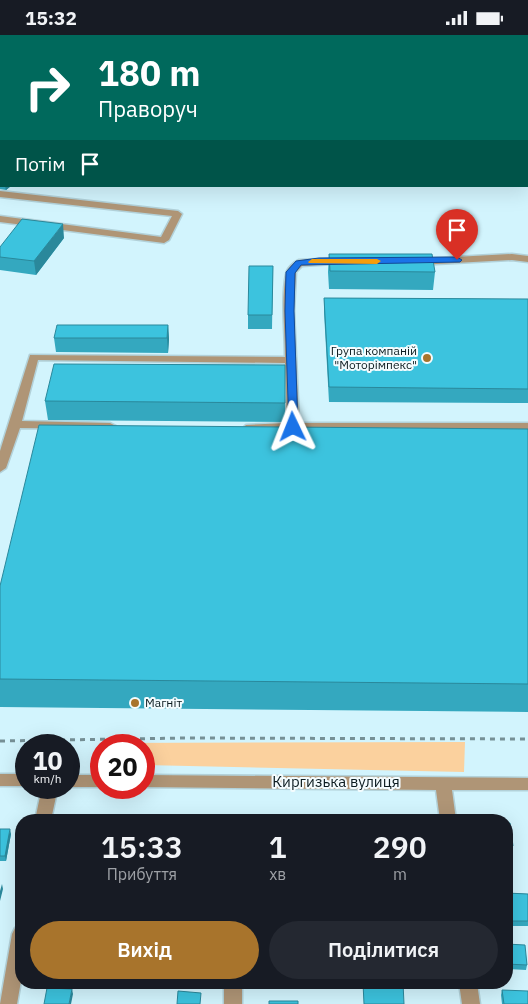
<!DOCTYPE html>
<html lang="uk">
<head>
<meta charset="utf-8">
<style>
	:root { --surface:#171b24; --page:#242831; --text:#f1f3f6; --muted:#9ea1a6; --accent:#a8742c }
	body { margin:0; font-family:"IBM Plex Sans",sans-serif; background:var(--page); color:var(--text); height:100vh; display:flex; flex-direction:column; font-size:19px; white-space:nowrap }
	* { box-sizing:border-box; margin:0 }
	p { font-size:16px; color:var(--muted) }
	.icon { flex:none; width:28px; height:28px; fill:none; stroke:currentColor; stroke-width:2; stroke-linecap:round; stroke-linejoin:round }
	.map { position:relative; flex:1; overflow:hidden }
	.details { position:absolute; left:15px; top:779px; width:498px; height:175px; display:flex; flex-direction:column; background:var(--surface); border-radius:20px; box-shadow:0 5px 20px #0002 }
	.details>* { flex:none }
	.guide { position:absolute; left:0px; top:0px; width:529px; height:152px; box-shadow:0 5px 20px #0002; background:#00695c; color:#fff; overflow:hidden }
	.speed { position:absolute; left:15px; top:699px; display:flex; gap:10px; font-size:25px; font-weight:700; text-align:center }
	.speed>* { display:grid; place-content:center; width:65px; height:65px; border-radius:50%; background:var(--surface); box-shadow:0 5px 20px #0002; line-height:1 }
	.speed small { font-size:12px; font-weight:400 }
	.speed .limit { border:8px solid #d22; background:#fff; color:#111 }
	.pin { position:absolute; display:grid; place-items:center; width:42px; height:42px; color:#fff; margin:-51px -21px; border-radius:50% 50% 50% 0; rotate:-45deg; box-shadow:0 0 5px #0007 }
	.pin .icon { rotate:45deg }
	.me { position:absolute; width:55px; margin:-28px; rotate:358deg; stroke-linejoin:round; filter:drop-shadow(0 0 4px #0008) }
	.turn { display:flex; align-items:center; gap:18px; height:105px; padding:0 15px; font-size:22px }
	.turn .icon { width:65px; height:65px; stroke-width:2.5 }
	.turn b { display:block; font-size:35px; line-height:42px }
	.then { display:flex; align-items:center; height:48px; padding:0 15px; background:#0003; gap:10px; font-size:19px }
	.eta { display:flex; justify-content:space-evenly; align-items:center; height:85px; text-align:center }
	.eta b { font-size:30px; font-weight:600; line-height:35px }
	.cta { display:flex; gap:10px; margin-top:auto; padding:10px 15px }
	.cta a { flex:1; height:58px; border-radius:30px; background:var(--accent); color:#fff; font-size:20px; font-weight:600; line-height:58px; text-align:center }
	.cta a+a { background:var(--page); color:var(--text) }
	.status { display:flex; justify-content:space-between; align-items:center; height:35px; padding:0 25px; background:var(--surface); direction:ltr }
	.status svg { height:14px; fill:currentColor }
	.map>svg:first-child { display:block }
	.green { fill:#fbd19e }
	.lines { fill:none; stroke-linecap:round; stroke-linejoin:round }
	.minor-casing { stroke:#b2d1d9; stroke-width:3 }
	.path { stroke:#769096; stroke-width:3; stroke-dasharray:5 5; stroke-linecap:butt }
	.minor { fill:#af9576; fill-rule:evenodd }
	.wall { fill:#34a8bf }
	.shaded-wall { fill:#2a889b }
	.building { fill:#3cc3de; stroke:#2a889b }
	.route { fill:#1a73e8; stroke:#114b97 }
	.slow { fill:#f59e0b }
	.poi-dot { fill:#a8742c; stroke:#f4fcfe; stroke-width:2 }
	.labels { text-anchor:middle; stroke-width:4; stroke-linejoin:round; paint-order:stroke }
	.poi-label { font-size:12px; fill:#0b1b1f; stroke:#f4fcfe; text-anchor:end }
	.near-street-label { font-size:15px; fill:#0b1b1f; stroke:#f4fcfe }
</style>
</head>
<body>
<div class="status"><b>15:32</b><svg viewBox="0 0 49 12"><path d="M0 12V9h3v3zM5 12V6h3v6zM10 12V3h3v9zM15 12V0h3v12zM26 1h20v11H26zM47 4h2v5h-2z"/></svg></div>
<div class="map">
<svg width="528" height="969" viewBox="0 0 528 969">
	<rect width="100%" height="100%" fill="#d2f4fd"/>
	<!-- green -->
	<path class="green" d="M465,707l-1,30 -320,-7v-20h-38v-2z"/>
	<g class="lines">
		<!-- minor casing -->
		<g class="minor-casing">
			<path id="minor" d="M0,156l178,20 4,3 -13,26 -5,3 -164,-21v-6l161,21 11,-21 -172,-19z
				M512,219l16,2v6l-16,-2 -94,5 -5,-3 5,-3z
				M346,223l5,3 -2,2 -47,3 -6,6 -2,39 5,112h229v6l-278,1 -4,-1 -2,-2 2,-2 41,-2 -2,-60 -247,-3 -16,61 88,2 6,3 -6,3 -90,-1 -14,40 -6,4v-21l30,-96 255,2c0,-27 -4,-57 1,-83 1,-6 8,-12 13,-14z
				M0,739h26v12h-26z
				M69,740h32v12h-32z
				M144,740l384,3v12h-76l4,30h-16l-4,-30 -292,-3z
				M42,752h16l-7,33h-16z
				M21,891v55l-4,23h-17l12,-70 3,-6z
				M224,948h18v21h-18z
				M459,948h18l3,21h-18z"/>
		</g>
		<!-- path -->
		<path class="path" d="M0,706l184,-3 344,1"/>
		<!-- minor -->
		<use href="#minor" class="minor"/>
	</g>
	<!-- wall -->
	<path class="wall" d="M0,0l1,1v42l-1,-1z
		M0,112l1,1v38h10l-5,4 -6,-1z
		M64,203l-28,37 -36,-5v-23z
		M329,219l106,18 -2,18 -104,-1 -1,-17z
		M273,231l-1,63h-24v-14z
		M324,263l204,1v104l-199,-1 -5,-90z
		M168,290l1,14 -1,14 -112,-1 -2,-14z
		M285,330v57l-237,-2 -3,-19z
		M528,394v283l-528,-5v-121z
		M506,788l7,23 -1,5h-6z
		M0,794l11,5 -5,27h-6z
		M506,858l22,1v32h-22z
		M506,909l21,21 -1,5 -20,-1z
		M502,955l26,14h-26l-1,-9z"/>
	<!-- shaded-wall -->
	<path class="shaded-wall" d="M1,122v15l-1,1v-15z
		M5,151h6l-5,4z
		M63,189l1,14 -28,37 -2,-14z
		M168,290l1,14 -1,14 -1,-15z
		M10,794l1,5 -5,27 -1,-5z
		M2,849l1,5 -3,12v-10z
		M72,954l1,5 -2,10h-2z"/>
	<!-- building -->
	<path class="building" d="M0,0h256l4,1h-259v27h-1z
		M311,0h217v19v-18h-220z
		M0,112l1,1v9l-1,1z
		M0,132l1,1v8h-1z
		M22,184l41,5 -29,37 -34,-4v-10z
		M329,219h103l3,18 -105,-1z
		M249,231h24l-1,49h-24z
		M324,263l204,1v90l-199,-2z
		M57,290h111l-1,13h-113z
		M54,329l231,1v38l-240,-2z
		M39,390l489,4v255l-528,-5v-93z
		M506,788h4l3,23h-7z
		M0,794h10l-5,27h-5z
		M506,858l22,1v27h-22z
		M506,909l19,1 2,20 -21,-1z
		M363,948h40l1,21h-40z
		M47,953l25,1 -3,15h-25z
		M502,955l26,1v13h-24z
		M178,956l23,2 -1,11h-23z
		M269,966h29v3h-29z"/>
	<!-- route -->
	<path class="route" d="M457,222l5,3 -2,2 -159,3 -6,8 -1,38 4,116 -1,2h-8l-4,-118 1,-39 10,-11 23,-3z"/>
	<!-- slow -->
	<path class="slow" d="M312,224h65l4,2 -4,3 -68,-1 -1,-1z"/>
	<!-- markers -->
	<g class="poi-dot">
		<circle cx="427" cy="323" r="5"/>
		<circle cx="135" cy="668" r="5"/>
	</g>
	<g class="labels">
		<!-- poi labels -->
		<g class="poi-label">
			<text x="417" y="320">Група компаній<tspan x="417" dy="14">"Моторімпекс"</tspan></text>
			<text x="145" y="672" text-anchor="start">Магніт</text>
		</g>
		<!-- near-street labels -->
		<g class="near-street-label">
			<text x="336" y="752">Киргизька вулиця</text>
		</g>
	</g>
</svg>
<div class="speed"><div>10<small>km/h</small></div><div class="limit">20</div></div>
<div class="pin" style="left:457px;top:225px;background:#d93025"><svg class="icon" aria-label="arrive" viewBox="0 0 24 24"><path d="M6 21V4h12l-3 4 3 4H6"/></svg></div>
<svg class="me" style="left:293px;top:392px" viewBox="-20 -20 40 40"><path d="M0-17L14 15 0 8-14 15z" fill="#1a73e8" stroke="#fff" stroke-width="4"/></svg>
<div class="guide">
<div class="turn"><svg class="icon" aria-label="right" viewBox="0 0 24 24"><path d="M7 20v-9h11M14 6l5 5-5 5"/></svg><div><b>180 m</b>Праворуч</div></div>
<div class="then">Потім<svg class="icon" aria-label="arrive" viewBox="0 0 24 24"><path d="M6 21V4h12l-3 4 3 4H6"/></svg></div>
</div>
<section class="details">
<div class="eta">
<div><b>15:33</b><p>Прибуття</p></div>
<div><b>1</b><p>хв</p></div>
<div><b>290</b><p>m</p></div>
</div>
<div class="cta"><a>Вихід</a><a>Поділитися</a></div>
</section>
</div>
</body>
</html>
